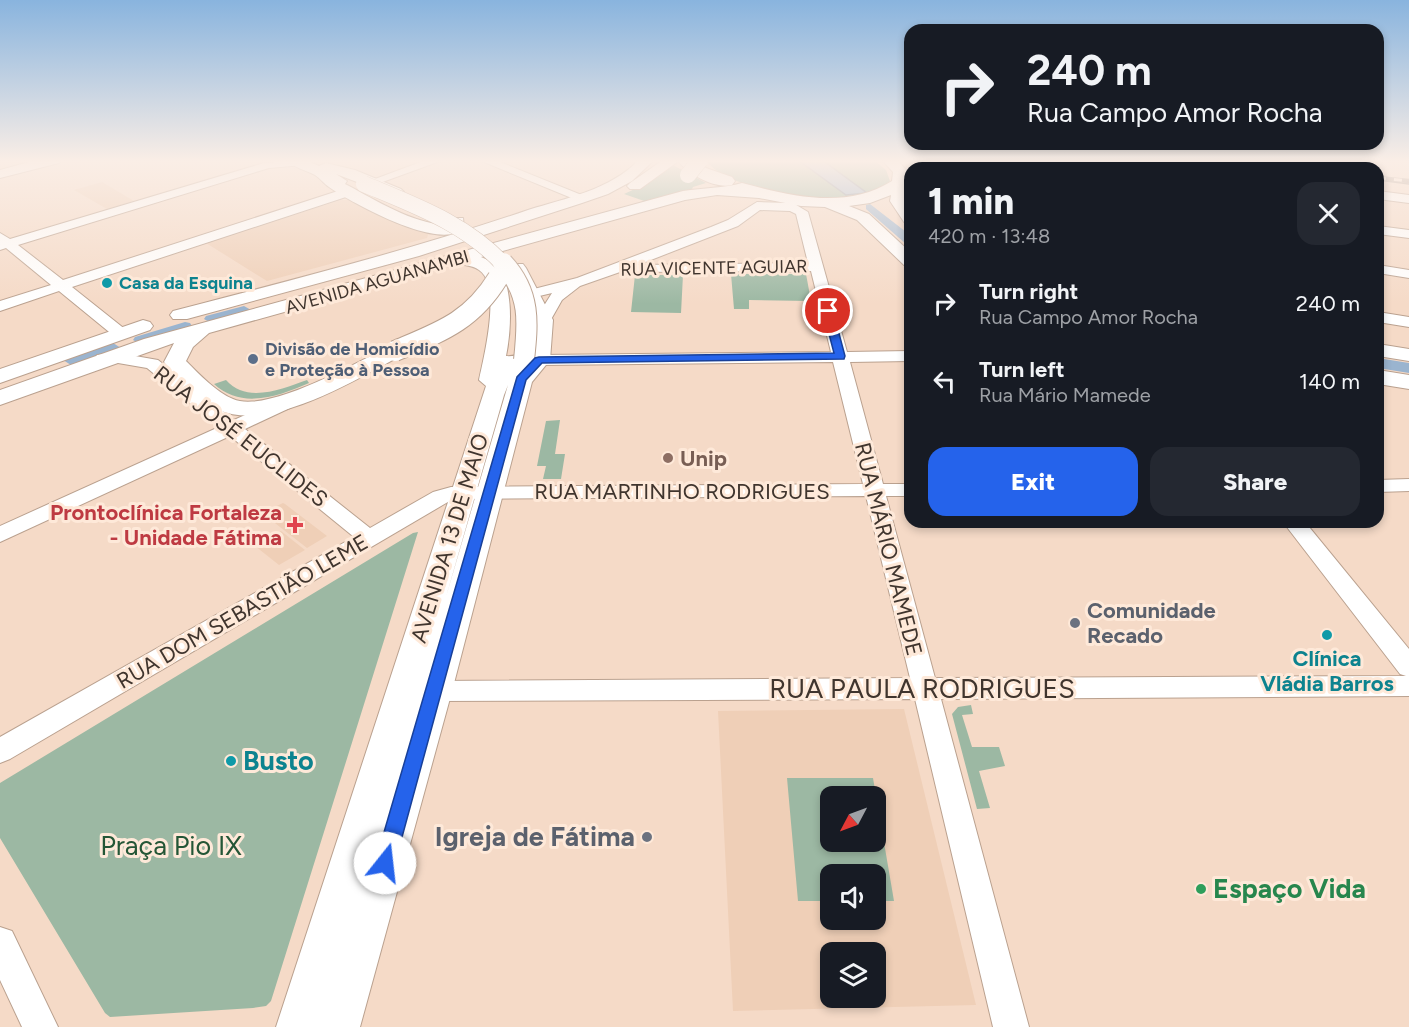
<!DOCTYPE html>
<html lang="en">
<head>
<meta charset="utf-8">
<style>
	:root { --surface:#171b24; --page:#242831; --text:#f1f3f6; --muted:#9ea1a6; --accent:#2563eb }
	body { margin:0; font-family:Figtree,sans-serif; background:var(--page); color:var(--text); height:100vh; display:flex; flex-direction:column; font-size:22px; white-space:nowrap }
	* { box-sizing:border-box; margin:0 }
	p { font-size:20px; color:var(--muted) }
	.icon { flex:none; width:33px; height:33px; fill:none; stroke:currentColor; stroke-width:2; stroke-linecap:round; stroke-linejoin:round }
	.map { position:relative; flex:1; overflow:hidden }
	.sheet { position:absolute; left:904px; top:162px; width:480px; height:366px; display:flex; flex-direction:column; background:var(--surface); border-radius:18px; box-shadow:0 3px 9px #0003 }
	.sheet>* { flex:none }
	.banner { position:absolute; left:904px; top:24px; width:480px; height:126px; border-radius:18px; box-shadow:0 3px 9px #0003; background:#171b24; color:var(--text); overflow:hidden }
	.needle { width:39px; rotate:229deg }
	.tools { position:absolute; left:820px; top:786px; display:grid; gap:12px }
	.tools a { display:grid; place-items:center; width:66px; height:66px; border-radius:12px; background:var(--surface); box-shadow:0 3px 9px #0003; font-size:30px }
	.pin { position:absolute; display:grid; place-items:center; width:51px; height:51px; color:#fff; margin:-26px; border:3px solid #fff; border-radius:50%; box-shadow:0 2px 6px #0007 }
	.me { position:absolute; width:66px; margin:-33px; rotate:16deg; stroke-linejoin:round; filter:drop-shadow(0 0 4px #0008) }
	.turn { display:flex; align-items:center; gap:21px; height:126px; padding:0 24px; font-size:27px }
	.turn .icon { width:78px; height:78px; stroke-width:2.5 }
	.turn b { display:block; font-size:42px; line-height:51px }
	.round { display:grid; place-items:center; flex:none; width:63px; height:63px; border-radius:18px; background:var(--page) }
	.headline { display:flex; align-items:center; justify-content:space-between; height:102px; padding:0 24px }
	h1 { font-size:36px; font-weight:800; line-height:45px }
	.action { display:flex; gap:12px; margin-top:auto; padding:12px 24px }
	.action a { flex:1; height:69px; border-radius:18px; background:var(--accent); color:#fff; font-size:24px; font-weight:800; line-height:69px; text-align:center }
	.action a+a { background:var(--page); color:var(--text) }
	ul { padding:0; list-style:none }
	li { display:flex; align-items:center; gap:18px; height:78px; padding:0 24px }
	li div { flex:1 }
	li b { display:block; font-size:22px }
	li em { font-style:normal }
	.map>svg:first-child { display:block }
	.built { fill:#efcfb7; fill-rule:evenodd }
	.green { fill:#9cb8a3; fill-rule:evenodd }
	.water { fill:#9ab4cf; stroke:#7f8e9f; stroke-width:1.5 }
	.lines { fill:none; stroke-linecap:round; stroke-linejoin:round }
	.canal { fill:#9ab4cf; fill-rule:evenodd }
	.minor-casing { stroke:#baa18f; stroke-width:2 }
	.major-casing { stroke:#baa18f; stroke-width:2 }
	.highway-casing { stroke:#baa18f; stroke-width:2 }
	.minor { fill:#fff; fill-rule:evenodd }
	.major { fill:#fff; fill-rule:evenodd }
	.highway { fill:#fff; fill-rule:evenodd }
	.tram { stroke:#9c897c; stroke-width:1.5 }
	.rail-casing { stroke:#9c897c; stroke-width:4.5 }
	.rail { stroke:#fee9d9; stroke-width:3; stroke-dasharray:8; stroke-linecap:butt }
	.major-bridge-far1-casing { stroke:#baa18f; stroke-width:17; stroke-linecap:butt }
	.major-bridge-casing { stroke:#baa18f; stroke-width:22; stroke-linecap:butt }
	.major-bridge-far1 { stroke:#fff; stroke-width:16 }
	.major-bridge { stroke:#fff; stroke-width:20 }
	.route { fill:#2563eb; stroke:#184099; stroke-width:1.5 }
	.culture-dot { fill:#0f9aa8; stroke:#fee9d9; stroke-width:2 }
	.service-dot { fill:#5c6f8a; stroke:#fee9d9; stroke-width:2 }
	.education-dot { fill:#8d6e63; stroke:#fee9d9; stroke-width:2 }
	.health-dot { fill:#e0444e; stroke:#fee9d9; stroke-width:2 }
	.worship-dot { fill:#6b7280; stroke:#fee9d9; stroke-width:2 }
	.leisure-dot { fill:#2e9e5b; stroke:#fee9d9; stroke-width:2 }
	.labels { text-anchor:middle; stroke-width:6; stroke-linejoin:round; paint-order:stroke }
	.far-street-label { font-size:18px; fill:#40352e; stroke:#fee9d9 }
	.far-culture-label { font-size:18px; font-weight:bold; fill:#0d838f; stroke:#fee9d9; text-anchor:start }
	.far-service-label { font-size:18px; font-weight:bold; fill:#4e5e75; stroke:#fee9d9; text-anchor:start }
	.street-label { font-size:22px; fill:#40352e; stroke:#fee9d9 }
	.education-label { font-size:22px; font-weight:bold; fill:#785e54; stroke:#fee9d9; text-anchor:start }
	.health-label { font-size:22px; font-weight:bold; fill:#be3a42; stroke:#fee9d9; text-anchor:end }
	.worship-label { font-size:22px; font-weight:bold; fill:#5b616d; stroke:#fee9d9; text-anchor:start }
	.culture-label { font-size:22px; font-weight:bold; fill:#0d838f; stroke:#fee9d9 }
	.near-street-label { font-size:27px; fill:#40352e; stroke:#fee9d9 }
	.near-culture-label { font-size:27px; font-weight:bold; fill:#0d838f; stroke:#fee9d9; text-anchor:start }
	.near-worship-label { font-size:27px; font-weight:bold; fill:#5b616d; stroke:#fee9d9; text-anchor:end }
	.near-park-label { font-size:27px; fill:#245636; stroke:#fee9d9 }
	.near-leisure-label { font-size:27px; font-weight:bold; fill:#27864d; stroke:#fee9d9; text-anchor:start }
</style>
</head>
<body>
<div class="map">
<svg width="1409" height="1027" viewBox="0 0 1409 1027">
	<rect width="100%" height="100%" fill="#f5dac7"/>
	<!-- built -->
	<path class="built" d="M102,182l32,19 -27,8 -33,-19z
		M341,200h14l74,32 -2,6 -160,43 -61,-38z
		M283,503l2,1 42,32 -20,12 -45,-35z
		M281,531l24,19 -26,15 -24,-19z
		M904,709l72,296 -243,6 -15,-300zM831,796h45v46h-45zM831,874h45v46h-45zM831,952h45v46h-45z"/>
	<!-- green -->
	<path class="green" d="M706,160h168l12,10 4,11 -5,6c-11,4 -23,9 -35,10 -32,5 -126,-8 -144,-37z
		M673,165l33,18 -13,4 -2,4 -41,12 -26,-9 26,-12z
		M731,274h75l5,27 -62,-1v9h-15z
		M635,275h48l-2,38 -50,-1z
		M226,380c21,24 56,9 81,0l2,3c-30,13 -67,27 -95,1z
		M560,420l-5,34h10l-4,25h-18l3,-13h-9l9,-45z
		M418,532l-147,469 -5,5 -13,2 -143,9 -5,-4 -105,-175v-55l413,-250z
		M971,705l2,9 -11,1 10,32h27l6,19 -26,5 11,37 -13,1 -25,-95 6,-7z
		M787,778h86l21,123h-18v-27h-45v27h-33zM831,796h45v46h-45z"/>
	<!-- water -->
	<path class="water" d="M798,160h24l45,33 -21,2z"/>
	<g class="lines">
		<!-- canal -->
		<path class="canal" d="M870,204l40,31v10l-4,-1 -40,-35v-4z
			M244,306l7,4 -2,3 -38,10 -7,-4 2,-3z
			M185,322l5,1 2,3 -2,3 -50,15 -7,-4 2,-3z
			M113,343l8,5 -3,3 -47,14 -8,-5 3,-3z
			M1378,358l31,5v10l-31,-5z"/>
		<!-- minor casing -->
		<g class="minor-casing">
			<path id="minor" d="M301,160l4,3 -2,2 -34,3 -251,77 45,35 281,-91h8l2,3 -2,3 -280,92 54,43 2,3 -2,3h-12l-55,-45 -59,20v-10l51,-16 -45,-37 -6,2v-17l10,6 254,-76z
				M426,160h17l-66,24 -4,2 -6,-4z
				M479,160h16l94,38 -2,3h-8z
				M963,160h18l21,8h-18z
				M1065,160h14l-13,8h-15z
				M1106,160c17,0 55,-2 68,8 -18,0 -55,2 -68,-8z
				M1378,191l31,4v8l-31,-4z
				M757,202l36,1 15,9 39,140 63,-1v10l-60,1 33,122h27v12h-24l49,182 471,-2 -6,-2 -117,-152h22l104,127v47l-468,3 88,328h-36l-78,-328 -480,2 -9,-3 -4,-7 4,-7 9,-3 475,-3 -44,-182 -413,3 -443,260 -10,4v-26l354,-200 -124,-101 -230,106v-16l219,-99 -72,-59 -29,-5h-21l-2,-4 2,-4 21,-2 40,7 76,60 46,-21h12l3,4 -3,4 -47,22 125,99 63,-36 18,-5 412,-3 -30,-122 -294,3 -8,-5 8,-5 292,-3 -20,-81 -191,1 -40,14 -18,14 -13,23h-12l-2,-3 17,-27 -21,5 -7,-4 2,-3 51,-13 134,-51 17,-7zM760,210l30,1 6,3 12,49 -170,2 100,-39z
				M1378,226l31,4v8l-31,-4z
				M1378,265l31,5v8l-31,-5z
				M1378,312l31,5v10l-31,-5z
				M1409,479v12l-31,1v-12z
				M0,927l12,4 46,96h-36l-22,-47z"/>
		</g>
		<!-- major casing -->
		<g class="major-casing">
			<path id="major" d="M36,160h25l-2,3 -59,15v-8z
				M287,160h19l13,6 7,-3 29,7 46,19 3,3 -8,5 -5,-2 -55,-21 11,7 -2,3 4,2c26,14 70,41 99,38l3,-6h12l1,9c-20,27 -114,-25 -135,-40 -5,-3 -9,-9 -14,-12 -9,-5 -21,-7 -28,-15z
				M639,160h15l-22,21 -24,13 -26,9 -163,53 -232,63h-14l-3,-4 3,-4c119,-31 238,-61 355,-101 38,-12 82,-20 111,-50z
				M663,160h17l-40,29h-10l-3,-3 3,-3z
				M882,160h15l10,11 -1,30 4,7v16l-6,-2 -14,-21 1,-6 -21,8 -21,3 20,8 41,38v14l-6,-1 -47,-45 -32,-13 -24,-1 -42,-8 -42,-3 -32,5 -204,57c4,2 10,4 13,6 21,18 17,69 12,93 8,1 14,-3 23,-1l4,-35 -25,-52 3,-4h12l3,4 27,52 -3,40 -18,22 -80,309 -92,336h-84l210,-641 -7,-6c5,-23 23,-95 0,-110 -7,-5 -15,-5 -23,-6l-247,69 -16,14 -7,14c13,13 30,31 47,38 33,15 123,-36 155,-52l7,-2 7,2 4,4 -4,4c-45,24 -132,78 -183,55 -20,-8 -43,-31 -55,-48l10,-19 -174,62v-15l144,-51 539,-148c20,-3 41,-3 59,-8 49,13 104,27 150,-2l1,-9zM508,385l-62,212 58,-202z
				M143,320l7,2 3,4 -3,4 -150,53v-14z
				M1378,344l31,5v12l-31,-5z
				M1378,370l31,5v14l-31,-5z"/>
		</g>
		<!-- highway casing -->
		<g class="highway-casing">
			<path id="highway" d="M677,160h19l10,8 26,9 3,4 -3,4c-18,4 -44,-11 -55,-25z"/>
		</g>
		<!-- minor -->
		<use href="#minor" class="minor"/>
		<!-- major -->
		<use href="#major" class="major"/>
		<!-- highway -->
		<use href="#highway" class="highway"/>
		<!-- tram -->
		<path class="tram" d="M1191,160l24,3
			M1208,160l68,8
			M1378,180l31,4"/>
		<!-- rail casing -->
		<g class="rail-casing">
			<path id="rail" d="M1233,160l67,8
				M1378,178l31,3"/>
		</g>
		<!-- rail -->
		<use href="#rail" class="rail"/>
		<!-- major-bridge-far1 casing -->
		<g class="major-bridge-far1-casing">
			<path id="major-bridge-far1" d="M688,175l12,-15
				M364,184c50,21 103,40 140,81"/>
		</g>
		<!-- major-bridge casing -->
		<g class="major-bridge-casing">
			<path id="major-bridge" d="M503,263c28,30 25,60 21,97
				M395,351c45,-19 76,-29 103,-73"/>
		</g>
		<!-- major-bridge-far1 -->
		<use href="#major-bridge-far1" class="major-bridge-far1"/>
		<!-- major-bridge -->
		<use href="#major-bridge" class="major-bridge"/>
	</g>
	<!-- sky -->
	<linearGradient id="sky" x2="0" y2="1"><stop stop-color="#89b4de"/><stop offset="0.53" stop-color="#faeee6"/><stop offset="1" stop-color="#faeee6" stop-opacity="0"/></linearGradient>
	<rect width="1409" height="304" fill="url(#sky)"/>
	<!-- route -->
	<path class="route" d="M828,308l5,3 12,45 -1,3 -302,4 -16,17 -131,483 -3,7 -7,3 -7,-3 -3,-7 142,-486 18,-19 4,-1 295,-4 -11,-42z"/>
	<!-- markers -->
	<g class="culture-dot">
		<circle cx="107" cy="283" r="6"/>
		<circle cx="1327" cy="635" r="6"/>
		<circle cx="231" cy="761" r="6"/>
	</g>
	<circle class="service-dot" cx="253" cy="359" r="6"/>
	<circle class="education-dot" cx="668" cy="458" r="6"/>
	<path class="health-dot" d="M292 516h6v6h6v6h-6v6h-6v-6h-6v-6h6z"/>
	<g class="worship-dot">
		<circle cx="1075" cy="623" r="6"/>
		<circle cx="647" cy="837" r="6"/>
	</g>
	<circle class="leisure-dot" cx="1201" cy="889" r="6"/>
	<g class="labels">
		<!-- far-street labels -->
		<g class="far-street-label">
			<text transform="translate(714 268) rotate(-1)" y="6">RUA VICENTE AGUIAR</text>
			<text transform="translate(377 282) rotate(-16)" y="6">AVENIDA AGUANAMBI</text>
		</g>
		<!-- far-culture labels -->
		<g class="far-culture-label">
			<text x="119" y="289">Casa da Esquina</text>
		</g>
		<!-- far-service labels -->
		<g class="far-service-label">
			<text x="265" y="355">Divisão de Homicídio<tspan x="265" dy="21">e Proteção à Pessoa</tspan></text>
		</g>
		<!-- street labels -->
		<g class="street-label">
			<text transform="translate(241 436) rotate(38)" y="8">RUA JOSÉ EUCLIDES</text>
			<text x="682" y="499">RUA MARTINHO RODRIGUES</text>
			<text transform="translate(449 538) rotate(-73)" y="8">AVENIDA 13 DE MAIO</text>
			<text transform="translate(889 549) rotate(76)" y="8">RUA MÁRIO MAMEDE</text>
			<text transform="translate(242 611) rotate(-30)" y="8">RUA DOM SEBASTIÃO LEME</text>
		</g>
		<!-- education labels -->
		<g class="education-label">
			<text x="680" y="466">Unip</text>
		</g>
		<!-- health labels -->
		<g class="health-label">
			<text x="282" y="520">Prontoclínica Fortaleza<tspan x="282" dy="25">- Unidade Fátima</tspan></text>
		</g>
		<!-- worship labels -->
		<g class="worship-label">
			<text x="1087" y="618">Comunidade<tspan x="1087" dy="25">Recado</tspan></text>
		</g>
		<!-- culture labels -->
		<g class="culture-label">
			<text x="1327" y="666">Clínica<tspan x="1327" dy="25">Vládia Barros</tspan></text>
		</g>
		<!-- near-street labels -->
		<g class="near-street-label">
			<text x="922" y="698">RUA PAULA RODRIGUES</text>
		</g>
		<!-- near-culture labels -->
		<g class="near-culture-label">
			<text x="243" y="770">Busto</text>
		</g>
		<!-- near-worship labels -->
		<g class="near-worship-label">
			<text x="635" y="846">Igreja de Fátima</text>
		</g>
		<!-- near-park labels -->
		<g class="near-park-label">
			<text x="171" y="855">Praça Pio IX</text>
		</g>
		<!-- near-leisure labels -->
		<g class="near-leisure-label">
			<text x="1213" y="898">Espaço Vida</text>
		</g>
	</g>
</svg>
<div class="tools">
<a><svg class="needle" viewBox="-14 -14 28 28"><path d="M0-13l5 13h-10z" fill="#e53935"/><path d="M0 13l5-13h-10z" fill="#9ea1a6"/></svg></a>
<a><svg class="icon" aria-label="sound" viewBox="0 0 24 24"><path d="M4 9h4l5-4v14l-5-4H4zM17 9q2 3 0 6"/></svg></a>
<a><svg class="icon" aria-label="layers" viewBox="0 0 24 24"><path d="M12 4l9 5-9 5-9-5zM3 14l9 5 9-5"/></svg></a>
</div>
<div class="pin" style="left:828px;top:311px;background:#d93025"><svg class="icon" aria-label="arrive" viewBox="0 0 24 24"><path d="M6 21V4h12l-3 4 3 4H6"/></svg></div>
<svg class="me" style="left:385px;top:863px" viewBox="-20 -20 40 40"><circle r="19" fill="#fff"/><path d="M0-13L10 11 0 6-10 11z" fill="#2563eb"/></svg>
<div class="banner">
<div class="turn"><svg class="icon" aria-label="right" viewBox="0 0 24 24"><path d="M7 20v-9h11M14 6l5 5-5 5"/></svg><div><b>240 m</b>Rua Campo Amor Rocha</div></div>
</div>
<section class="sheet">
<div class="headline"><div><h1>1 min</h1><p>420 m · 13:48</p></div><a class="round"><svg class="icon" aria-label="close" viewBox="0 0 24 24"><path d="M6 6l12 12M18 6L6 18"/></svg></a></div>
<ul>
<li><svg class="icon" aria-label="right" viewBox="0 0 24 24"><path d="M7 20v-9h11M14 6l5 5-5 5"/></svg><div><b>Turn right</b><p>Rua Campo Amor Rocha</p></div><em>240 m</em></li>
<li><svg class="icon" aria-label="left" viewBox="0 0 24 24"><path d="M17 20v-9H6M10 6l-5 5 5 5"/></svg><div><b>Turn left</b><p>Rua Mário Mamede</p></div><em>140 m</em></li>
</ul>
<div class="action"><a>Exit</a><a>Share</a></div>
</section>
</div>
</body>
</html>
